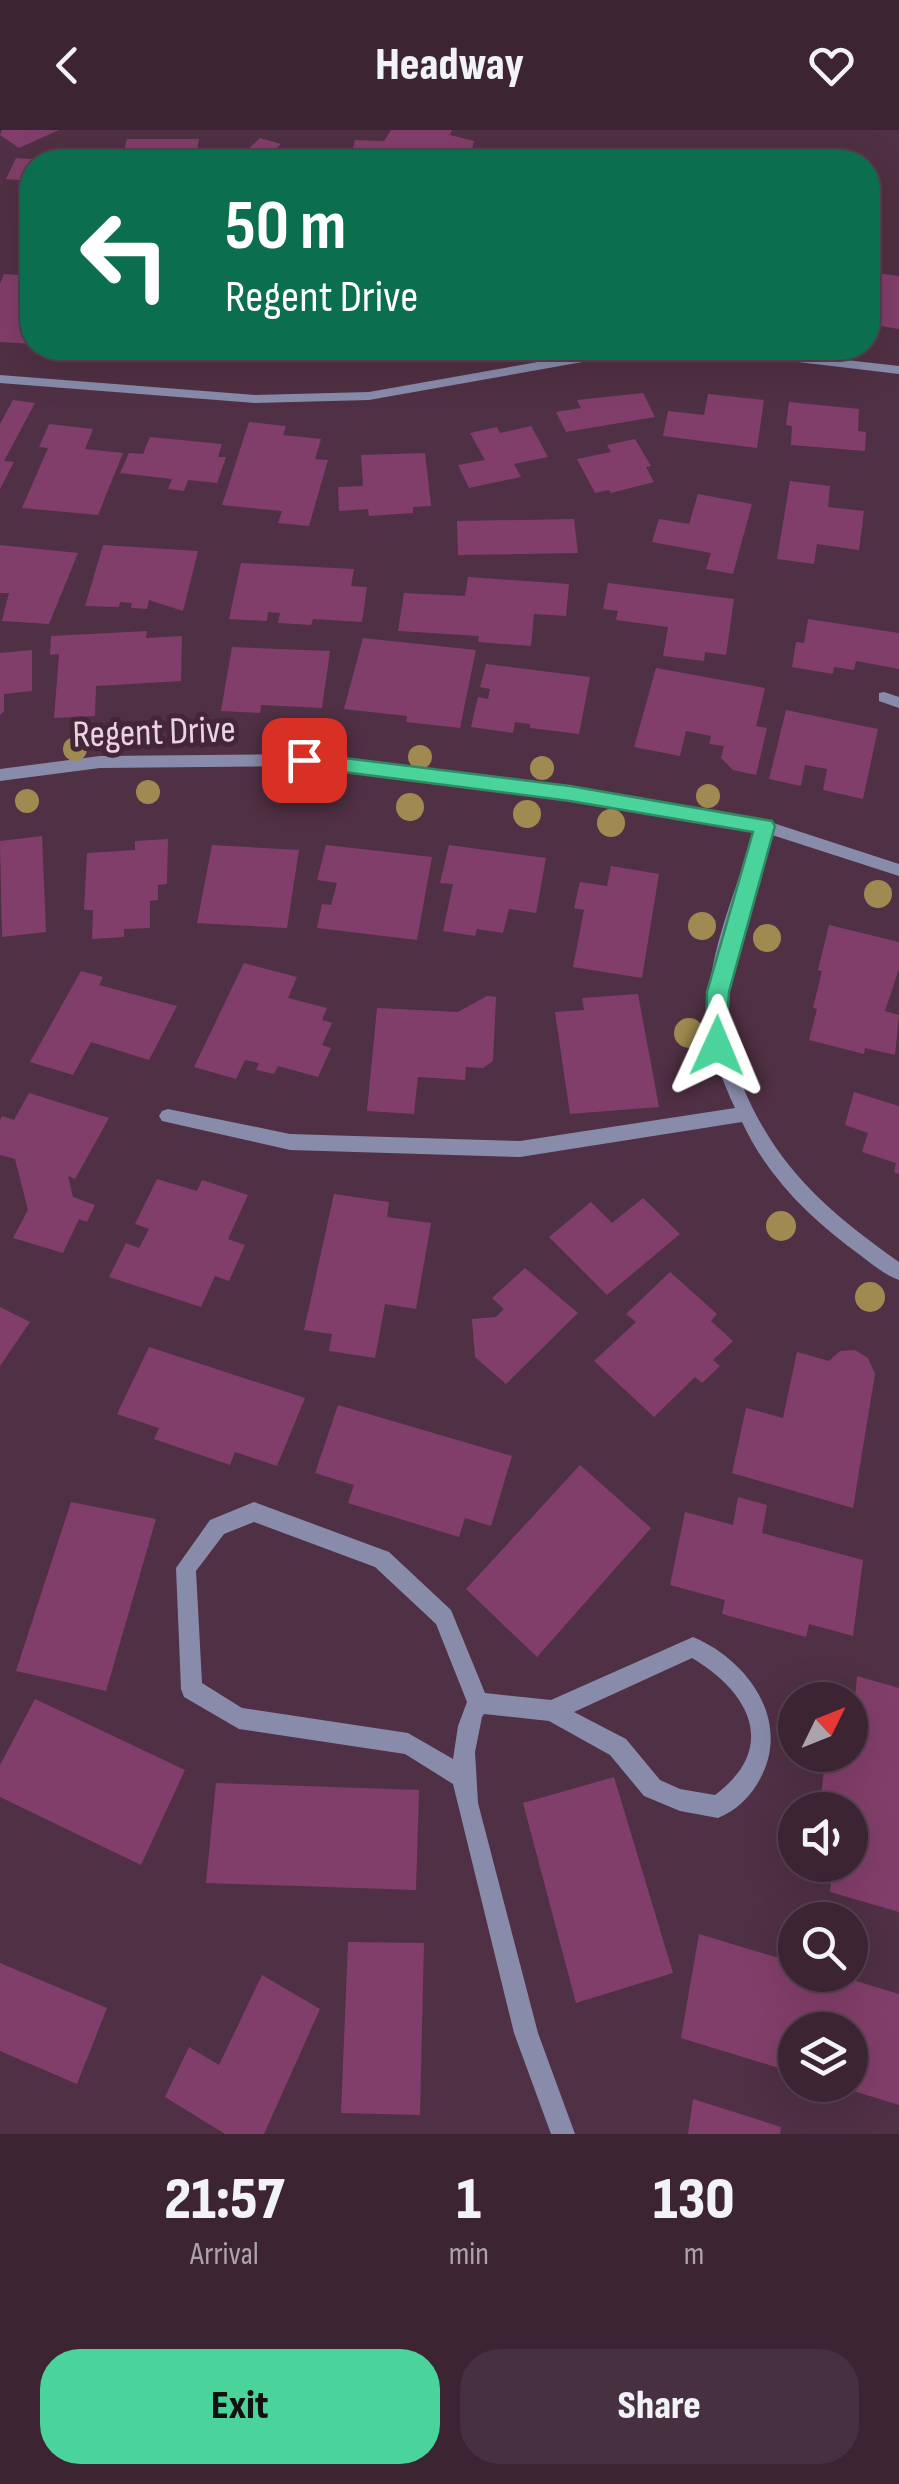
<!DOCTYPE html>
<html lang="en">
<head>
<meta charset="utf-8">
<style>
	:root { --surface:#3c2433; --page:#47303f; --text:#f1f3f6; --muted:#aca4ac; --line:#55414e; --accent:#4ad49c }
	body { margin:0; font-family:"Sofia Sans Condensed",sans-serif; background:var(--page); color:var(--text); height:100vh; display:flex; flex-direction:column; font-size:38px; white-space:nowrap }
	* { box-sizing:border-box; margin:0 }
	p { font-size:32px; color:var(--muted) }
	.icon { flex:none; width:55px; height:55px; fill:none; stroke:currentColor; stroke-width:2; stroke-linecap:round; stroke-linejoin:round }
	.map { position:relative; height:2004px; overflow:hidden }
	.details { display:flex; flex-direction:column; background:var(--surface); flex:1 }
	.details>* { flex:none }
	.top-card { position:absolute; left:20px; top:20px; width:860px; height:210px; border-radius:40px; box-shadow:0 10px 40px #0002,0 0 0 2px var(--line); background:#0b6e4f; color:#fff; overflow:hidden }
	.needle { width:65px; rotate:47deg }
	.fabs { position:absolute; left:778px; top:1552px; display:grid; gap:20px }
	.fabs a { display:grid; place-items:center; width:90px; height:90px; border-radius:50%; background:var(--surface); box-shadow:0 10px 40px #0002,0 0 0 2px var(--line); font-size:50px }
	.pin { position:absolute; display:grid; place-items:center; width:85px; height:85px; color:#fff; margin:-42px; border-radius:20px; box-shadow:0 5px 15px #0006 }
	.me { position:absolute; width:110px; margin:-55px; rotate:1deg; stroke-linejoin:round; filter:drop-shadow(0 0 8px #0008) }
	.turn { display:flex; align-items:center; gap:35px; height:210px; padding:0 40px; font-size:45px }
	.turn .icon { width:130px; height:130px; stroke-width:2.5 }
	.turn b { display:block; font-size:70px; line-height:85px }
	.eta { display:flex; justify-content:space-evenly; align-items:center; height:170px; text-align:center }
	.eta b { font-size:60px; font-weight:800; line-height:70px }
	.action { display:flex; gap:20px; margin-top:auto; padding:20px 40px }
	.action a { flex:1; height:115px; border-radius:40px; background:var(--accent); color:#111; font-size:40px; font-weight:800; line-height:115px; text-align:center }
	.action a+a { background:var(--page); color:var(--text) }
	header { display:flex; justify-content:space-between; align-items:center; height:130px; padding:0 40px; background:var(--surface); font-size:45px; font-weight:800 }
	.map>svg:first-child { display:block }
	.building { fill:#823e6a }
	.lines { fill:none; stroke-linecap:round; stroke-linejoin:round }
	.minor { fill:#898bab; fill-rule:evenodd }
	.tree { fill:#a08a51 }
	.route { fill:#4ad49c; stroke:#308a65; stroke-width:2.5 }
	.labels { text-anchor:middle; stroke-width:10; stroke-linejoin:round; paint-order:stroke }
	.street-label { font-size:38px; fill:#e9d5e0; stroke:#452639 }
</style>
</head>
<body>
<header><svg class="icon" aria-label="back" viewBox="0 0 24 24"><path d="M15 5l-7 7 7 7"/></svg>Headway<svg class="icon" aria-label="heart" viewBox="0 0 24 24"><path d="M12 20l-8-8c-3-5 5-10 8-4 3-6 11-1 8 4z"/></svg></header>
<div class="map">
<svg width="899" height="2004" viewBox="0 0 899 2004">
	<rect width="100%" height="100%" fill="#503044"/>
	<!-- building -->
	<path class="building" d="M59,0l-40,18 -19,-13 2,-5z
		M391,0h61l-2,5 24,6 -5,21 -119,-3 5,-19 29,1z
		M260,8l21,6 -5,5 26,8 -6,5h-82l8,-7 16,4z
		M127,9h72l-4,23h-68l1,-7h-5z
		M814,19l15,9 -18,4 -12,-6z
		M16,28l29,2v2h-13v19l-26,-2z
		M868,142l31,4v53l-31,-5z
		M4,144l28,2v68l-32,-2v-58z
		M148,218h82l-2,4 -23,-2 -2,6 -26,-6 -2,4 -29,-3z
		M239,218h61v3h-12v9l-35,2v-5l-13,1z
		M643,263l12,24 -89,15 -10,-20 25,-4 -4,-8z
		M708,264l56,6 -7,48 -94,-12 5,-25 36,4z
		M13,270l22,3 -31,58 10,1 -14,27v-65z
		M789,272l70,7 -1,22 8,1 -1,19 -74,-6 1,-19 -6,-1z
		M249,292l37,4 -3,9 38,4 -6,20 13,1 -19,66 -31,-3 4,-12 -60,-6z
		M49,294l44,5 -8,20 38,4 -25,62 -76,-7 26,-60 -9,-1z
		M531,296l17,31 -34,7 7,13 -52,11 -11,-23 27,-5 -15,-27 27,-6 3,6z
		M150,307l72,7 -4,13h8l-9,26 -29,-3 -4,11 -16,-2 4,-10 -52,-6 9,-20 14,1z
		M635,309l16,27 -5,1 8,15 -43,11 -2,-3 -14,3 -18,-34 34,-7 -4,-7z
		M425,323l6,53 -18,1v6l-44,3 -1,-7 -29,2 -1,-24 25,-1 -2,-31z
		M790,351l40,5 -2,21 36,4 -5,39 -42,-6 -3,20 -37,-5z
		M698,364l54,10 -19,70 -27,-5 5,-16 -59,-11 7,-23 30,5z
		M574,389l4,34 -120,2 -1,-34z
		M0,415l78,8 -29,71 -47,-3 7,-28h-9z
		M103,415l95,6 -15,60 -34,-11 -2,9 -16,-1 1,-5 -12,-1 -1,5 -34,-1z
		M241,433l113,6 -3,17 16,1 -5,35 -49,-3 -2,6 -33,-2 2,-10 -12,-1 -1,9 -38,-2z
		M468,447l101,7 -3,32 -32,-2 -3,32 -53,-4 1,-6 -81,-5 6,-38 61,3z
		M608,453l126,16 -8,56 -21,-3 -1,9 -41,-5 5,-29 -52,-7 2,-9 -15,-2z
		M808,489l91,14v36l-43,-8 -2,9 -20,-3 -1,7 -41,-7 4,-25 8,1z
		M147,501l-1,7 36,-2 -1,45 -85,5 -1,30 -41,2 5,-64 -9,1 1,-19z
		M363,508l113,12 -16,78 -54,-6 1,-6 -63,-7z
		M232,517l98,4 -8,57 -61,-3 -1,8 -39,-2z
		M32,520v41l-28,3v17l-4,4v-62z
		M486,534l104,13 -11,57 -49,-6v-4l-15,-2 -2,11 -42,-6 7,-30 10,2 2,-10 -10,-2z
		M656,538l109,20 -9,38 11,2 -11,47 -23,-5 -12,-12 3,-12 -15,-2 2,-8 -25,-5 -6,25 -46,-9z
		M786,580l92,19 -15,70 -40,-9 4,-21 -22,-4 -4,21 -32,-7z
		M42,706l4,96 -44,5 -2,-96z
		M168,709l-1,45 -9,1v15l-8,1v27l-26,1v8l-32,2 1,-29h-9l3,-57 48,-3v-9z
		M212,715l87,5 -12,78 -90,-5z
		M326,715l106,12 -15,83 -100,-12 5,-24 9,1 6,-22 -20,-3z
		M449,715l97,13 -10,55 -27,-4 -6,24 -26,-4 -2,7 -32,-5 10,-47 -13,-1z
		M611,736l48,8 -17,104 -69,-11 11,-57 -10,-2 6,-26 27,4z
		M829,795l70,17v27l-14,42 14,4 -4,40 -30,-7 -1,6 -55,-14 8,-31 -4,-1 9,-37 -4,-1z
		M244,833l53,14 -9,21 39,10 -5,12 10,3 -10,22 9,3 -13,29 -40,-11 -4,8 -18,-4 3,-7 -14,-3 -9,19 -42,-12z
		M81,841l22,6 -4,8 78,21 -28,54 -58,-18 -18,33 -43,-13z
		M638,864l21,113 -89,7 -15,-102 29,-2 -2,-12z
		M487,866l9,1 -3,64 -10,7 -17,-1 -1,13 -47,-3 -4,37 -47,-3 10,-103 81,4z
		M854,962l45,14v68l-5,-2 2,-9 -34,-11 6,-19 -23,-8z
		M29,963l80,25 -34,61 -7,-3 5,21 22,8 -8,17 -8,-3 -16,34 -50,-15 15,-28 -13,-51 -15,-4v-35l2,-4 12,4z
		M157,1049l40,12 5,-11 46,15 -20,44 17,6 -16,36 -14,-5 -14,31 -92,-30 17,-34 13,5 10,-19 -14,-5z
		M334,1064l55,8 -2,15 44,6 -15,86 -31,-5 -10,54 -46,-7 3,-17 -28,-4z
		M643,1068l37,36 -73,61 -58,-58 42,-35 21,21z
		M525,1138l53,45 -72,71 -31,-27 -3,-38 24,-2 8,-8 -12,-11z
		M670,1142l47,42 -6,7 22,20 -20,19 7,6 -18,17 -7,-6 -41,40 -60,-56 42,-39 -10,-8z
		M0,1177l30,15 -30,44z
		M149,1217l156,51 -28,68 -42,-14 -5,13 -76,-26 5,-11 -42,-14z
		M855,1220l13,8 7,16 -22,134 -121,-35 14,-65 37,10 14,-66 32,9 11,-10z
		M338,1275l174,51 -21,70 -26,-8 -6,19 -111,-34 6,-18 -39,-12z
		M580,1335l71,63 -114,129 -71,-68z
		M738,1367l29,8 -5,28 101,27 -10,76 -44,-12 -3,13 -84,-23 3,-14 -55,-15 15,-73 48,13z
		M71,1372l85,17 -50,172 -90,-20z
		M857,1546l42,12v224l-69,-20 3,-27h17v-55h-31l7,-55h24z
		M35,1569l150,71 -44,95 -141,-68v-32z
		M614,1647l59,196 -97,30 -53,-200z
		M216,1653l203,7 -3,100 -210,-7z
		M699,1804l96,29v12h41l63,19v111l-62,-19 13,-1v-55h-55v43l-114,-35z
		M348,1812l76,1 -4,172 -79,-2z
		M0,1833l107,45 -30,76 -77,-33z
		M262,1845l58,34 -56,125h-39l-60,-37 24,-50 30,18z
		M693,1969l88,28 -1,7h-92z"/>
	<g class="lines">
		<!-- minor -->
		<path class="minor" d="M616,218h124l159,18v8l-161,-19 -122,1 -247,44 -114,3 -255,-20v-8l255,20 114,-3z
			M884,562l15,5v11l-20,-7v-8z
			M304,624l266,33 194,33 135,44v12l-130,-42c-17,55 -42,113 -44,171 -2,28 7,56 18,82 34,81 85,125 156,175v18c-14,-5 -27,-16 -39,-25 -49,-36 -92,-77 -118,-133l-222,35 -230,-7 -128,-29 -3,-5 3,-5 6,-2 122,25 230,7 215,-33c-12,-26 -23,-53 -26,-81 -7,-62 28,-138 46,-197l-185,-31 -266,-33 -204,2 -100,13v-12l100,-13z
			M254,1372l135,50 62,58 34,83 66,7 142,-63c53,22 97,81 69,138 -9,19 -24,35 -44,43l-38,-7 -36,-15 -34,-41 -61,-34 -65,-7 -2,3 -7,35 3,51 60,230 37,101h-24l-37,-101 -61,-249 -48,-30 -166,-25 -55,-32 -3,-8 -5,-121 34,-48zM254,1392l121,45 61,57 31,78 -9,24 -5,33 -45,-26 -166,-25 -40,-25 -6,-112 28,-37zM692,1528c59,35 86,90 23,137l-35,-6 -20,-9 -34,-41 -52,-27z"/>
	</g>
	<!-- trees -->
	<g class="tree">
		<circle cx="290" cy="617" r="12"/>
		<circle cx="75" cy="619" r="12"/>
		<circle cx="420" cy="627" r="12"/>
		<circle cx="542" cy="638" r="12"/>
		<circle cx="148" cy="662" r="12"/>
		<circle cx="708" cy="666" r="12"/>
		<circle cx="27" cy="671" r="12"/>
		<circle cx="410" cy="677" r="14"/>
		<circle cx="527" cy="684" r="14"/>
		<circle cx="611" cy="693" r="14"/>
		<circle cx="878" cy="764" r="14"/>
		<circle cx="702" cy="796" r="14"/>
		<circle cx="767" cy="808" r="14"/>
		<circle cx="689" cy="903" r="15"/>
		<circle cx="781" cy="1096" r="15"/>
		<circle cx="870" cy="1167" r="15"/>
	</g>
	<!-- route -->
	<path class="route" d="M304,623l266,33 202,35 3,5 -46,166 -4,61h-16l-3,-7 1,-54 46,-160 -183,-31 -266,-34 -10,-7z"/>
	<g class="labels">
		<!-- street labels -->
		<g class="street-label">
			<text transform="translate(154 601) rotate(-2)" y="13">Regent Drive</text>
		</g>
	</g>
</svg>
<div class="fabs">
<a><svg class="needle" viewBox="-14 -14 28 28"><path d="M0-13l5 13h-10z" fill="#e53935"/><path d="M0 13l5-13h-10z" fill="#aca4ac"/></svg></a>
<a><svg class="icon" aria-label="sound" viewBox="0 0 24 24"><path d="M4 9h4l5-4v14l-5-4H4zM17 9q2 3 0 6"/></svg></a>
<a><svg class="icon" aria-label="search" viewBox="0 0 24 24"><circle cx="10" cy="10" r="6"/><path d="M15 15l6 6"/></svg></a>
<a><svg class="icon" aria-label="layers" viewBox="0 0 24 24"><path d="M12 4l9 5-9 5-9-5zM3 14l9 5 9-5"/></svg></a>
</div>
<div class="pin" style="left:304px;top:630px;background:#d93025"><svg class="icon" aria-label="arrive" viewBox="0 0 24 24"><path d="M6 21V4h12l-3 4 3 4H6"/></svg></div>
<svg class="me" style="left:717px;top:916px" viewBox="-20 -20 40 40"><path d="M0-17L14 15 0 8-14 15z" fill="#4ad49c" stroke="#fff" stroke-width="4"/></svg>
<div class="top-card">
<div class="turn"><svg class="icon" aria-label="left" viewBox="0 0 24 24"><path d="M17 20v-9H6M10 6l-5 5 5 5"/></svg><div><b>50 m</b>Regent Drive</div></div>
</div>
</div>
<section class="details">
<div class="eta">
<div><b>21:57</b><p>Arrival</p></div>
<div><b>1</b><p>min</p></div>
<div><b>130</b><p>m</p></div>
</div>
<div class="action"><a>Exit</a><a>Share</a></div>
</section>
</body>
</html>
